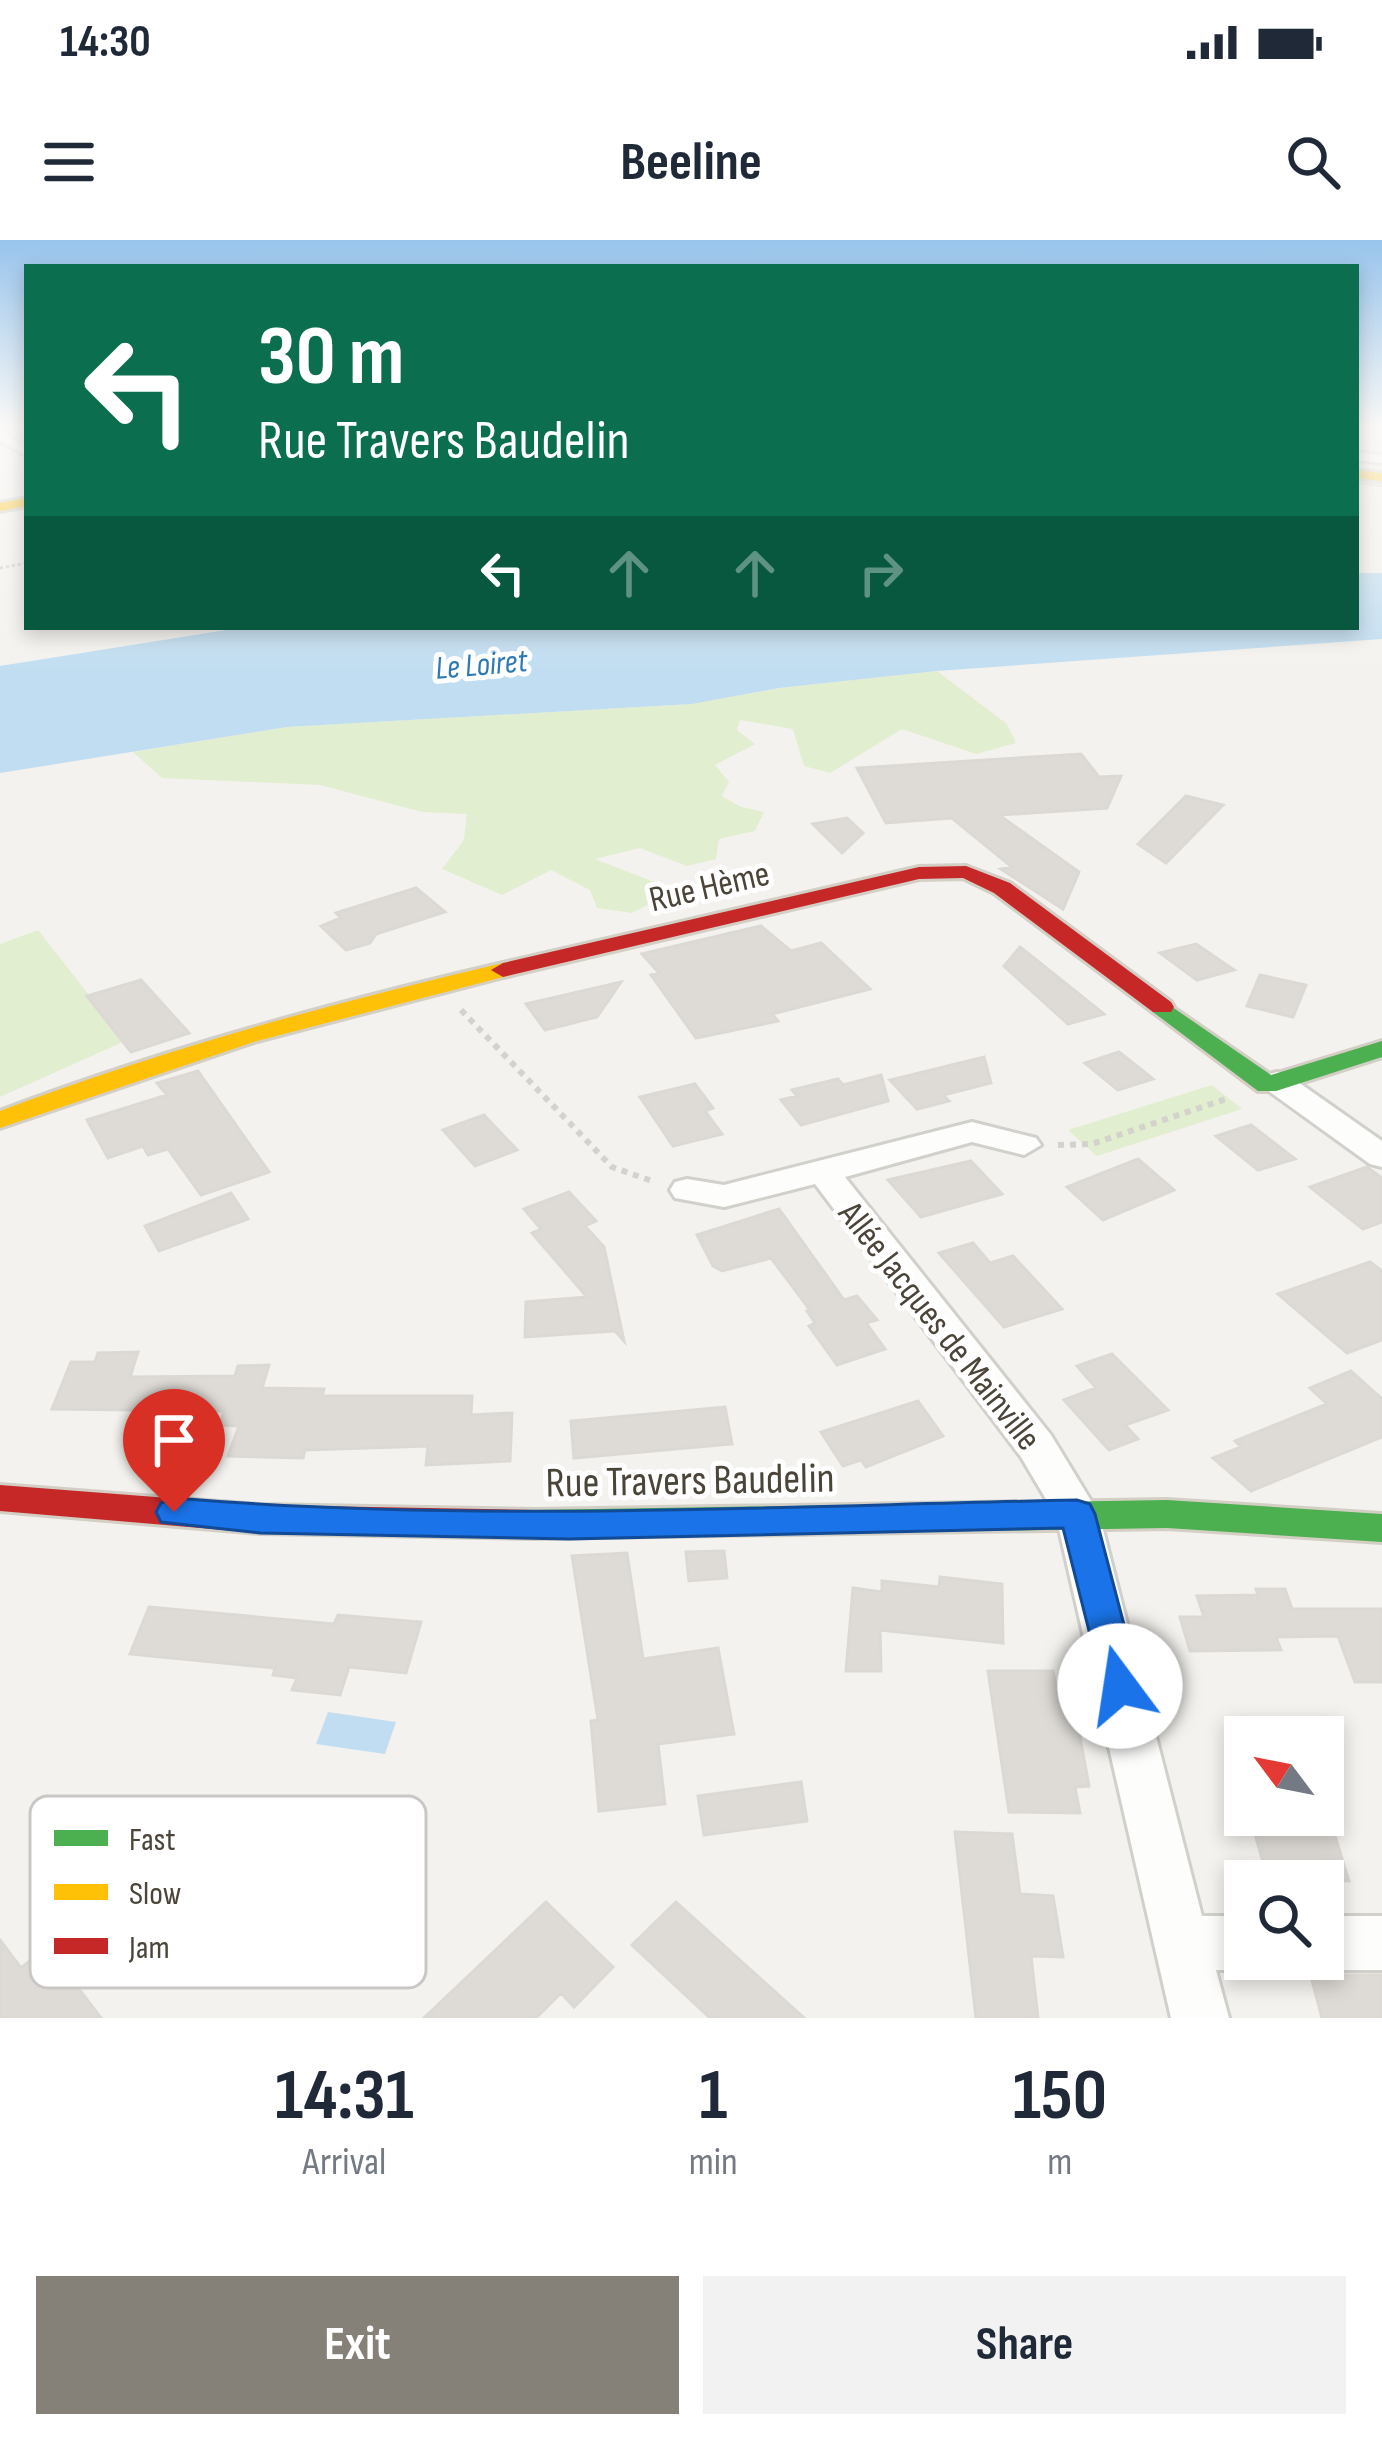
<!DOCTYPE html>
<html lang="en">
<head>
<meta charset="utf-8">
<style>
	:root { --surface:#fff; --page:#f2f2f3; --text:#1f2937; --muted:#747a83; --accent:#868178 }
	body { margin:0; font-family:"Sofia Sans Condensed",sans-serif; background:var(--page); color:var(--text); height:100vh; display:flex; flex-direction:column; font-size:45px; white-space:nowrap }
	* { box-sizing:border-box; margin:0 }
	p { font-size:39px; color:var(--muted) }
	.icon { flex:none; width:66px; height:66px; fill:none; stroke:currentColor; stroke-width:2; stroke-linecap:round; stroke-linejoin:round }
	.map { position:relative; height:1778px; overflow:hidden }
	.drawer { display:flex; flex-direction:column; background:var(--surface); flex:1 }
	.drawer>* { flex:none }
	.guide { position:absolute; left:24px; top:24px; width:1335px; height:366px; border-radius:0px; box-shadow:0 6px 18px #0003; background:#0b6e4f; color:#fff; overflow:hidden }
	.needle { width:78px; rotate:302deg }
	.buttons { position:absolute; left:1224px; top:1476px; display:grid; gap:24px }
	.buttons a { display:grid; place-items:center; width:120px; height:120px; border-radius:0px; background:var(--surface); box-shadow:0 6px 18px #0003; font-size:60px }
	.pin { position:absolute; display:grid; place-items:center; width:102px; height:102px; color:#fff; margin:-123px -51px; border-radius:50% 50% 50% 0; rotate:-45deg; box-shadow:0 0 12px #0007 }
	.pin .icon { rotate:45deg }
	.me { position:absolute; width:132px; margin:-66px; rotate:346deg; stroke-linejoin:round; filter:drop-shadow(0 0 9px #0008) }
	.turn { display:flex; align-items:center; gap:42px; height:252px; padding:0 36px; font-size:54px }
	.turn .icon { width:156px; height:156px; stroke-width:2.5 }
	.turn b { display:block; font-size:84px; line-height:102px }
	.lanes { display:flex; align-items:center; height:114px; padding:0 36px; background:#0003; justify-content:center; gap:60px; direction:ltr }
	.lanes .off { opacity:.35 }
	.eta { display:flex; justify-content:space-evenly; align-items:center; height:204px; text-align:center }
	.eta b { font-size:72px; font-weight:700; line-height:84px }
	.action { display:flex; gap:24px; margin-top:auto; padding:24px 36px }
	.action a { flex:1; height:138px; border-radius:0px; background:var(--accent); color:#fff; font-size:48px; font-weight:700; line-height:138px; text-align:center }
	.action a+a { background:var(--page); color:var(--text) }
	.status { display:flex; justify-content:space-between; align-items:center; height:84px; padding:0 60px; background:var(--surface); direction:ltr }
	.status svg { height:33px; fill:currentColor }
	header { display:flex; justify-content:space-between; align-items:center; height:156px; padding:0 36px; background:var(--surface); font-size:54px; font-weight:700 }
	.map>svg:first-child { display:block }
	.green { fill:#e1eecf }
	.water { fill:#c0ddf1 }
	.building { fill:#dedbd6; stroke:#dcd9d4; stroke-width:3 }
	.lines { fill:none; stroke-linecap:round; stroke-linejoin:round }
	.street-casing { stroke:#d2d0cb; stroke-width:6 }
	.fast-casing { stroke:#d3cfc5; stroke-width:6 }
	.slow-casing { stroke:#d3cfc5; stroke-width:6 }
	.jam-casing { stroke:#d3cfc5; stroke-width:6 }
	.path-far1 { stroke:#d3d2cc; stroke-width:3; stroke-dasharray:3 3; stroke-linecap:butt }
	.path { stroke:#d3d2cc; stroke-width:6; stroke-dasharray:6 6; stroke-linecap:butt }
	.street { fill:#fdfdfc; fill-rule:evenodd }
	.fast { fill:#4caf50; fill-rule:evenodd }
	.slow { fill:#ffc107; fill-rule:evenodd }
	.jam { fill:#c62828; fill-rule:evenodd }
	.tram { stroke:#dbdbda; stroke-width:3 }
	.route { fill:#1a73e8; stroke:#114b97; stroke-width:3 }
	.labels { text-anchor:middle; stroke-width:10; stroke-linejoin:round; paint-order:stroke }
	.far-water-label { font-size:33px; font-style:italic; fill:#2e7ab2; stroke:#fff }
	.street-label { font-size:36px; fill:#4b4439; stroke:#fff }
	.near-street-label { font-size:42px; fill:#4b4439; stroke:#fff }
	.key { fill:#fff; stroke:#c9c7c4; stroke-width:3 }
	.key-label { font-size:33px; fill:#4b4439 }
</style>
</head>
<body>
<div class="status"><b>14:30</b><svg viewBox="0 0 49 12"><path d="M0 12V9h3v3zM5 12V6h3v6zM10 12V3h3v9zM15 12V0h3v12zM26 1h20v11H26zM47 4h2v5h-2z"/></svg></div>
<header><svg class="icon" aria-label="menu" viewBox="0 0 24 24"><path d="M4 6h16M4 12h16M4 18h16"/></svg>Beeline<svg class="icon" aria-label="search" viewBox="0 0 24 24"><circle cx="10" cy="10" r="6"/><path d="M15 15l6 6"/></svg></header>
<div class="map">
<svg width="1382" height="1778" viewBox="0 0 1382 1778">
	<rect width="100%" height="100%" fill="#f4f2ee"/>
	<!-- green -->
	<path class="green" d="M937,431l70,53 9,19 -40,11 -74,-25 -72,44 -26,-7 -11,-37 -53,-9 -3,10 18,14 -40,21 14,17 -7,14 19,11 23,5 -9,19 -36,8 -3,20 -29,7 -47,-18 -45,11 62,24 6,14 -31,16 -35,-5 -7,-18 -39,-20 -49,25 -60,-26 22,-29 3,-26 -45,-2 -102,-27 -158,-7 -29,-26 154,-25 405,-23 87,-16z
		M38,690l87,111 -125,56v-153z
		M1212,845l30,24 -145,47 -29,-26z"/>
	<!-- water -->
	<path class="water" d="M1356,333h26v66l-445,32 -158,17 -87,16 -405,23 -287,46v-107l245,-39h1111z
		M328,1472l68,10 -11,32 -69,-10z"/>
	<!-- building -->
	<path class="building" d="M1081,514l18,23 22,-1 -14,32 -108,7 80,57 -16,37 -62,-40 11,-2 -60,-49 -66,5 -29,-55z
		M1186,556l37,9 -57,58 -28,-19z
		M847,578l16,15 -21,20 -29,-29z
		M416,648l29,24 -69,22 -6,9 -24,7 -25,-24 20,-8 -5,-5z
		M761,686l30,25 30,-8 49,46 -98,25 6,7 -82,17 -45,-63 8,-2 -17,-19z
		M1196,704l38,26 -37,10 -37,-27z
		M1020,707l84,67 -36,10 -64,-58z
		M1260,735l46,10 -13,32 -46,-11z
		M141,740l48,53 -58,19 -44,-56z
		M621,742l-24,35 -52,13 -19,-26z
		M1119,812l34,27 -35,11 -33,-27z
		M984,817l7,26 -48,12 6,6 -32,8 -27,-29z
		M198,831l71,101 -68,23 -33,-46 -20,6 -5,-9 -35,12 -21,-38 80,-25 -10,-12z
		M881,835l7,26 -87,24 -20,-25 16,-4 -5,-6 46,-11 5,6z
		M695,844l18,24 -8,3 17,23 -49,12 -33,-49z
		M484,875l33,35 -42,16 -32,-36z
		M1251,885l44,34 -37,11 -42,-34z
		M1138,919l36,31 -71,30 -36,-33z
		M971,921l31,33 -81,23 -33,-37z
		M1367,927l15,11v44l-19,7 -53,-42z
		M569,952l27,29 -11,5 19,21 20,94 -9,-10 -90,6 1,-35 61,-5 -55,-64 9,-4 -17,-20z
		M231,953l17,26 -89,32 -14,-25z
		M779,969l65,91 13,-4 20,24 -11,3 19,26 -48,16 -28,-39 6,-3 -8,-12 3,-1 -39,-52 -49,13 -9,-5 -16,-31z
		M973,1003l17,20 23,-7 49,53 -58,18 -65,-74z
		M1370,1022l12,9v69l-35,13 -69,-59z
		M138,1112l-8,25 105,-1 3,-10 31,-1 -7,23 62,1 -2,7h150l-1,19 41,-2 -2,48 -84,4 2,-19 -123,4 -2,8 -75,-2 11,-30 -19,-1 4,-14 -172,-2 19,-47h24l3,-9z
		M1112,1114l56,56 -43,15 13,14 -29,11 -45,-50 32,-12 -19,-22z
		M1351,1131l31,28v38l-131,54 -38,-33 28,-11 -6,-6 92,-37 -17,-16z
		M918,1161l25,35 -77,31 -5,-7 -18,6 -22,-34z
		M725,1167l7,37 -158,14 -3,-37z
		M724,1311l3,27 -38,3 -3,-29z
		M627,1313l16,106 75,-11 16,86 -76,10 7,60 -66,7 -8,-90 7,-1 -26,-164z
		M940,1337l62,7 1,59 -123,-13 1,41h-35l7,-83 29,4v-11l57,6z
		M1256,1349h29l7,20h90v73h-27l-17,-46 -62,1 5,13 -91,1 -10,-34h24l-7,-21 61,-1z
		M149,1367l185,17 4,-9 83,7 -15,51 -57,-6 -9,28 -48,-5 5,-12 -24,-3 2,-7 -145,-14z
		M988,1431h65l5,26 15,2 16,87 -14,1 5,26 -71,-1z
		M801,1542l6,39 -103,14 -6,-39z
		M1250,1576l79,1 20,64h-64l-3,-11 -17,-1z
		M955,1592l57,2 8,60 33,2 10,61 -32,-1 7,62h-62z
		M546,1662l67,65 -39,40 -13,-14 -25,25h-112z
		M676,1662l76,69 52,47h-94l-78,-73z
		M0,1700l21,28 26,-21 54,71h-101z
		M1309,1729l14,6h59v43h-60z"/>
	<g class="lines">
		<!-- street casing -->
		<g class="street-casing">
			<path id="street" d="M0,191l27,15v10l-27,-15z
				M1356,212l26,3v8l-26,-3z
				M1277,832l11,3 94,66v26l-12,-3 -104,-75 -5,-7 5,-7z
				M972,882l64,16 5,7 -17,10 -52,-13 -127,35 206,258 48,79 103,402h43v43h21l-21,11h-29l13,48h-58l-115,-502 -35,-59 -206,-273 -91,23 -49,-9 -5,-8 5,-8 12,-3 37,6z
				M1323,1676h59v54h-59l-19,-8 19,-3z"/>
		</g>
		<!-- fast casing -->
		<g class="fast-casing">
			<path id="fast" d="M1162,760l109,75 111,-34v16l-106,34h-18l-105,-79 -3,-5z
				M1167,1260l215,14v28l-215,-14 -633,10 -13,-4 -5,-10 5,-10 13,-4z"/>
		</g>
		<!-- slow casing -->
		<g class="slow-casing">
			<path id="slow" d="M1356,230l26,3v8l-26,-3z
				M27,258v8l-27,5v-8z
				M503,723l12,7 -4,5 -254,66 -257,87v-17c164,-62 332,-108 503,-148z"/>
		</g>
		<!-- jam casing -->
		<g class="jam-casing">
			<path id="jam" d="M966,626l44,17 161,119 3,5 -3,5h-18l-159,-119 -31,-15 -44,1 -416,98 -12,-7 12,-7 416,-96z
				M0,1245l260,20 274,5 13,4 5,10 -5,10 -13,4 -274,-5 -260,-22z"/>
		</g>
		<!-- path-far1 -->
		<path class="path-far1" d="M0,328l27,-5"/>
		<!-- path -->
		<path class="path" d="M461,770l151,157 43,15
			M1058,905l34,-1 137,-46"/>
		<!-- street -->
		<use href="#street" class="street"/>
		<!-- fast -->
		<use href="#fast" class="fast"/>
		<!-- slow -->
		<use href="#slow" class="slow"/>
		<!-- jam -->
		<use href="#jam" class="jam"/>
		<!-- tram -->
		<path class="tram" d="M1356,242l26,4"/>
	</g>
	<!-- sky -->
	<linearGradient id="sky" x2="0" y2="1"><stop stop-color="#98c4ec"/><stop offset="0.43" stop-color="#faf9f7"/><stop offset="1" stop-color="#faf9f7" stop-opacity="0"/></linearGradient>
	<rect width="1382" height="436" fill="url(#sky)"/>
	<!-- route -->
	<path class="route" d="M174,1258c300,25 603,8 903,2l13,4 5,10 45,172 -5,12 -15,5 -14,-5 -43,-170 -494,11 -309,-6 -99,-11 -5,-10 5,-9z"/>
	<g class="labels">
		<!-- far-water labels -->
		<g class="far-water-label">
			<text transform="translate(481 423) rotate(-5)" y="12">Le Loiret</text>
		</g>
		<!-- street labels -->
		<g class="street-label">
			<text transform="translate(709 645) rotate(-13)" y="13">Rue Hème</text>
			<text transform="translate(941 1085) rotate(52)" y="13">Allée Jacques de Mainville</text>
		</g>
		<!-- near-street labels -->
		<g class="near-street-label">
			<text transform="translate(690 1239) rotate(-1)" y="15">Rue Travers Baudelin</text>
		</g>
	</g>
	<!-- legend -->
	<rect x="30" y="1556" width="396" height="192" rx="18" class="key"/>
	<rect x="54" y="1590" width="54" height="16" fill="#4caf50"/>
	<rect x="54" y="1644" width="54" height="16" fill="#ffc107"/>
	<rect x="54" y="1698" width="54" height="16" fill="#c62828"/>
	<g class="key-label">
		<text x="129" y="1610">Fast</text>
		<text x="129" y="1664">Slow</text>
		<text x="129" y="1718">Jam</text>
	</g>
</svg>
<div class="buttons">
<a><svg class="needle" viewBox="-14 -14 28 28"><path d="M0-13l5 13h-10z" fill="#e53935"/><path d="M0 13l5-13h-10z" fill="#747a83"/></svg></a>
<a><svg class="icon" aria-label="search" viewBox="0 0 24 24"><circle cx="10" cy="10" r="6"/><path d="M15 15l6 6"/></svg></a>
</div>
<div class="pin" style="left:174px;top:1272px;background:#d93025"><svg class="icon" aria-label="arrive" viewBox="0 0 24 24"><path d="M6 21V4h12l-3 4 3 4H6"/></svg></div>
<svg class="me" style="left:1120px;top:1446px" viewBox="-20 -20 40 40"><circle r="19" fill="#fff"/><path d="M0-13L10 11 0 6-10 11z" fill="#1a73e8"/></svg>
<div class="guide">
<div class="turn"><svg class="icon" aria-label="left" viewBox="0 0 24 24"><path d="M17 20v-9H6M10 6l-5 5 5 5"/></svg><div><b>30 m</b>Rue Travers Baudelin</div></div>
<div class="lanes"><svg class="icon" aria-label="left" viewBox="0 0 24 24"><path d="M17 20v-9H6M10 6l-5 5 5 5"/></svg><svg class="icon off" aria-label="ahead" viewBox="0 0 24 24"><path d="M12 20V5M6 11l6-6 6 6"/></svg><svg class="icon off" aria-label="ahead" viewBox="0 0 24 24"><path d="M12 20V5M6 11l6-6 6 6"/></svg><svg class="icon off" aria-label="right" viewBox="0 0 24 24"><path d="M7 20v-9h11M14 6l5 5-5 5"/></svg></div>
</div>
</div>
<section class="drawer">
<div class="eta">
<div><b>14:31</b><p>Arrival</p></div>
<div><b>1</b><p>min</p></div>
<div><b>150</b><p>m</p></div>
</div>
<div class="action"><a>Exit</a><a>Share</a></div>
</section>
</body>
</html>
